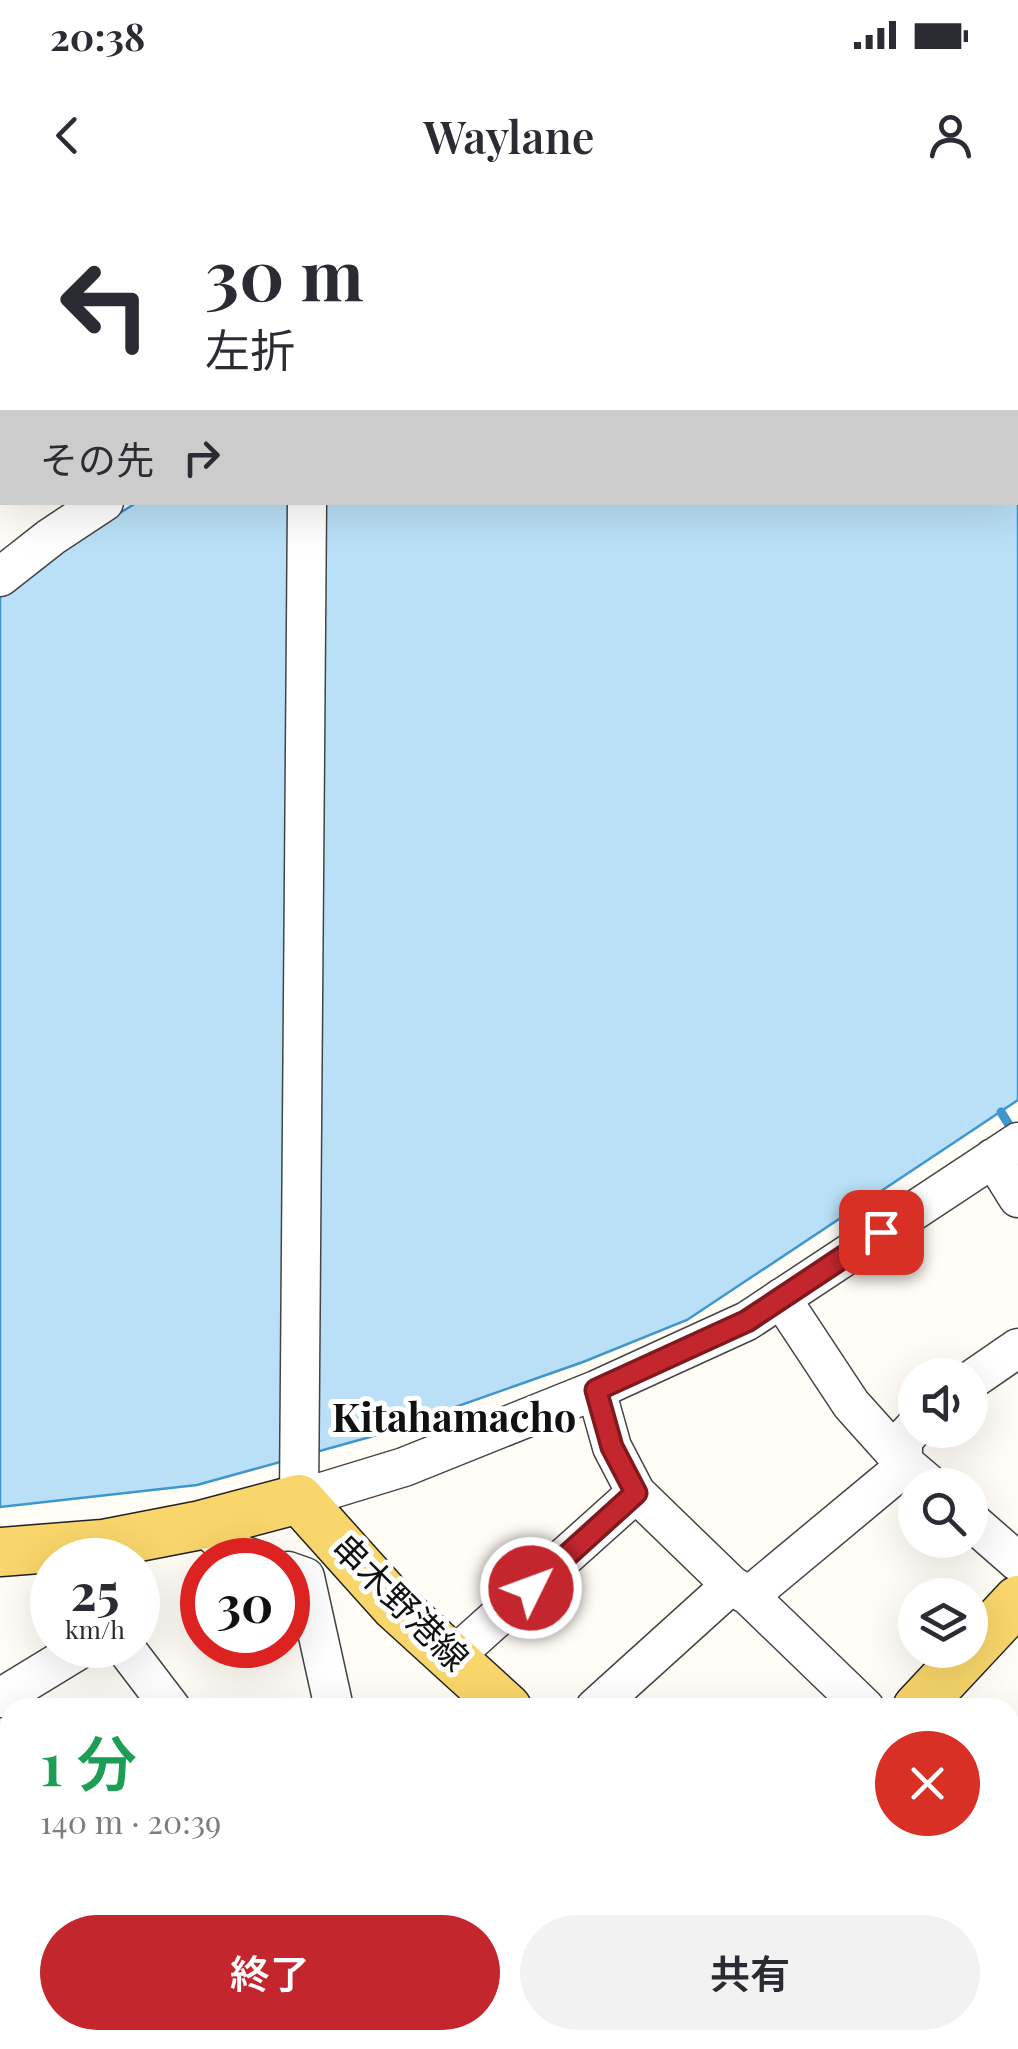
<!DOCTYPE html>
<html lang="ja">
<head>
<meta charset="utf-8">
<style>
	:root { --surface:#fff; --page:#f2f2f3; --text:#2b2b33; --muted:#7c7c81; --accent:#c4262e }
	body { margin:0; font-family:"Playfair Display","Noto Sans JP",serif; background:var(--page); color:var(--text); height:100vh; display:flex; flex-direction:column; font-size:38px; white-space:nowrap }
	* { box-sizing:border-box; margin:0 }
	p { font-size:32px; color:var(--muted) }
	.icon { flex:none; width:55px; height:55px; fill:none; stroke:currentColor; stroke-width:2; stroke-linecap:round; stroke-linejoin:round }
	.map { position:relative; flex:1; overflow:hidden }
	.details { position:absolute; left:0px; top:1498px; width:1020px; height:352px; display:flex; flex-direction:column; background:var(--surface); border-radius:30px 30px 0 0; box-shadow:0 10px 40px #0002 }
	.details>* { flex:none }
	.guide { position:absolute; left:0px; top:0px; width:1020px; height:305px; box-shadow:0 10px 40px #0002; background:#fff; color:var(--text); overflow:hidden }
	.fabs { position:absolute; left:898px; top:1158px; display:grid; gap:20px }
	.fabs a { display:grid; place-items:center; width:90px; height:90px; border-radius:50%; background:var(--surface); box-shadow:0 10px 40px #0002; font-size:50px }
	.speed { position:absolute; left:30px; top:1338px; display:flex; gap:20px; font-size:50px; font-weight:700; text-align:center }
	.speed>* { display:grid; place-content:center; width:130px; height:130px; border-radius:50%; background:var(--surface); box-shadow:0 10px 40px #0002; line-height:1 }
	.speed small { font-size:25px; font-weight:400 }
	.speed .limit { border:15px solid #d22; background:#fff; color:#111 }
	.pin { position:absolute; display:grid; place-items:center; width:85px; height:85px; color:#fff; margin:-42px; border-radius:20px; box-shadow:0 5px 15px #0006 }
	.me { position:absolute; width:110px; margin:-55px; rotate:48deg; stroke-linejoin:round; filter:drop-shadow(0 0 8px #0008) }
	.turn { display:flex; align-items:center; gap:35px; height:210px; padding:0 40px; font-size:45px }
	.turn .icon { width:130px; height:130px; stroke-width:2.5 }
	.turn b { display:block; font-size:70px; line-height:85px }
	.then { display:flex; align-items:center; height:95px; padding:0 40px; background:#0003; gap:20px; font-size:38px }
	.round { display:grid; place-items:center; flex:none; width:105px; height:105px; border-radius:52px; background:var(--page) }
	.head { display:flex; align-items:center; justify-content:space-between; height:170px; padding:0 40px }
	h1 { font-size:60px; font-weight:600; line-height:75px; color:#1e9e55 }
	.primary-button { display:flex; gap:20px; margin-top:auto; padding:20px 40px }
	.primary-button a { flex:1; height:115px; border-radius:60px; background:var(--accent); color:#fff; font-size:40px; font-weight:600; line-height:115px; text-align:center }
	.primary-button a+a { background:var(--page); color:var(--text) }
	.status { display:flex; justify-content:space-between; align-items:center; height:70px; padding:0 50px; background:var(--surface); direction:ltr }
	.status svg { height:28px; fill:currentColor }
	header { display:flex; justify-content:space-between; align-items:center; height:130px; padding:0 40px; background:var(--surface); font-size:45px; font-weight:600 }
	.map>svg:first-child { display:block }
	.water { fill:#b9e0f7; stroke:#3f96cf; stroke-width:2.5 }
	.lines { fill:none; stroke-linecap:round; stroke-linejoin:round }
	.stream { stroke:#3f96cf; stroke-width:9 }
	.minor-casing { stroke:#444; stroke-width:41 }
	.major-casing { stroke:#222; stroke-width:51 }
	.minor { stroke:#fff; stroke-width:38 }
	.major { stroke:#f9d66b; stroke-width:48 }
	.route-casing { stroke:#7f191e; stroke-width:25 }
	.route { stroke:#c4262e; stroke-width:18 }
	.labels { text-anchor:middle; stroke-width:10; stroke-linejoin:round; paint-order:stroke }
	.street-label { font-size:35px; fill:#111; stroke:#fff }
	.quarter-label { font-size:40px; font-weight:bold; fill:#111; stroke:#fff }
</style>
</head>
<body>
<div class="status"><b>20:38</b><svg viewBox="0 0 49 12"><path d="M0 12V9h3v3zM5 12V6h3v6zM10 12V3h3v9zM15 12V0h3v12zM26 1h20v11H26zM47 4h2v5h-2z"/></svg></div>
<header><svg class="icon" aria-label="back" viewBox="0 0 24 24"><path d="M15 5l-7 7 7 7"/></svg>Waylane<svg class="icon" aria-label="person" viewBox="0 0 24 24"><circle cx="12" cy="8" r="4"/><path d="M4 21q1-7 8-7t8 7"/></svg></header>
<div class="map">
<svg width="1018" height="1849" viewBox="0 0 1018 1849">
	<rect width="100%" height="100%" fill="#fffdf5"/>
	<!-- water -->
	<path class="water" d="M1018,16v884l-331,220 -104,42 -213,75 -173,48 -197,22v-920l136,-84 882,-1z"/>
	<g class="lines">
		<!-- stream -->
		<path class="stream" d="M1001,912l15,24"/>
		<!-- minor casing -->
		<g class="minor-casing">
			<path id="minor" d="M117,0l3,2
				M941,2l9,-2
				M0,132l2,-2
				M307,302l-8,997 105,-32 192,-77 151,-69 271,-179
				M0,377l51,-40 53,-35
				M993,958l25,40
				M781,1098l70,106 52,58 27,23
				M970,1181l48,-33
				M596,1190l16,57 24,46 95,92 18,11 116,112
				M970,1320l48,42
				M201,1325l36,28 20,7
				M288,1371l17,6 29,131
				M749,1396l154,-128v-28l12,-13
				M123,1445l48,63
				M452,1458l184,-165
				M0,1498l87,-53
				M595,1508l136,-123
				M1010,1637l8,7
				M0,1653l10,-7
				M0,1689l10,14
				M0,1782l10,-4
				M144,1840l34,9
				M435,1840l5,9
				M97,1849l4,-9
				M205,1849l11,-9
				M608,1849l7,-9"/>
		</g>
		<!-- major casing -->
		<g class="major-casing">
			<path id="major" d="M0,1352l103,-8 98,-19 98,-26 96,107 112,102
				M917,1508l101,-108
				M880,1840l10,9"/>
		</g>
		<!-- minor -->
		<use href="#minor" class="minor"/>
		<!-- major -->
		<use href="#major" class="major"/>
	</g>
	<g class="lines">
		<!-- route casing -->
		<g class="route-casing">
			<path id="route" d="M531,1388l105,-95 -24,-46 -16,-57 151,-69 134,-89"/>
		</g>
		<!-- route -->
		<use href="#route" class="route"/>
	</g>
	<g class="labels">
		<!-- street labels -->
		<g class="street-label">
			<text transform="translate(400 1403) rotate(45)" y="12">串木野港線</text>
		</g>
		<!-- quarter labels -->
		<g class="quarter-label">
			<text x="454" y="1232">Kitahamacho</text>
		</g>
	</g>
</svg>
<div class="fabs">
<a><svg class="icon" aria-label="sound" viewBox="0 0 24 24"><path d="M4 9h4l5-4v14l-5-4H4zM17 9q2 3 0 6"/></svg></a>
<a><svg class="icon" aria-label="search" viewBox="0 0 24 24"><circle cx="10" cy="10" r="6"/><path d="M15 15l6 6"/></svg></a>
<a><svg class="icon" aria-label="layers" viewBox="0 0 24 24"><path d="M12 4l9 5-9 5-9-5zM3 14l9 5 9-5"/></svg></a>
</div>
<div class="speed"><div>25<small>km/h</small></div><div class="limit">30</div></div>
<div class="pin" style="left:881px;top:1032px;background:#d93025"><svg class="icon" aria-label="arrive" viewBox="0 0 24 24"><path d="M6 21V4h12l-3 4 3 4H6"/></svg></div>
<svg class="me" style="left:531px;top:1388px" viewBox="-20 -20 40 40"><circle r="17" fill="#c4262e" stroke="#fff" stroke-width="3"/><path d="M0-11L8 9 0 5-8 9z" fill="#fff"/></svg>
<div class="guide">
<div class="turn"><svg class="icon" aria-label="left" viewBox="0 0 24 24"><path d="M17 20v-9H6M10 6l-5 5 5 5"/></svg><div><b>30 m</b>左折</div></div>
<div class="then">その先<svg class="icon" aria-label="right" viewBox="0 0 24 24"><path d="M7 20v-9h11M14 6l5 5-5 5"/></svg></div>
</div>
<section class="details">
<div class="head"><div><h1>1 分</h1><p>140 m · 20:39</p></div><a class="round" style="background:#d93025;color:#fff"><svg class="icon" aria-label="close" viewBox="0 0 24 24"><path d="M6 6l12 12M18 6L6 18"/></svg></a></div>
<div class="primary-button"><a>終了</a><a>共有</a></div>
</section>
</div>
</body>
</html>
